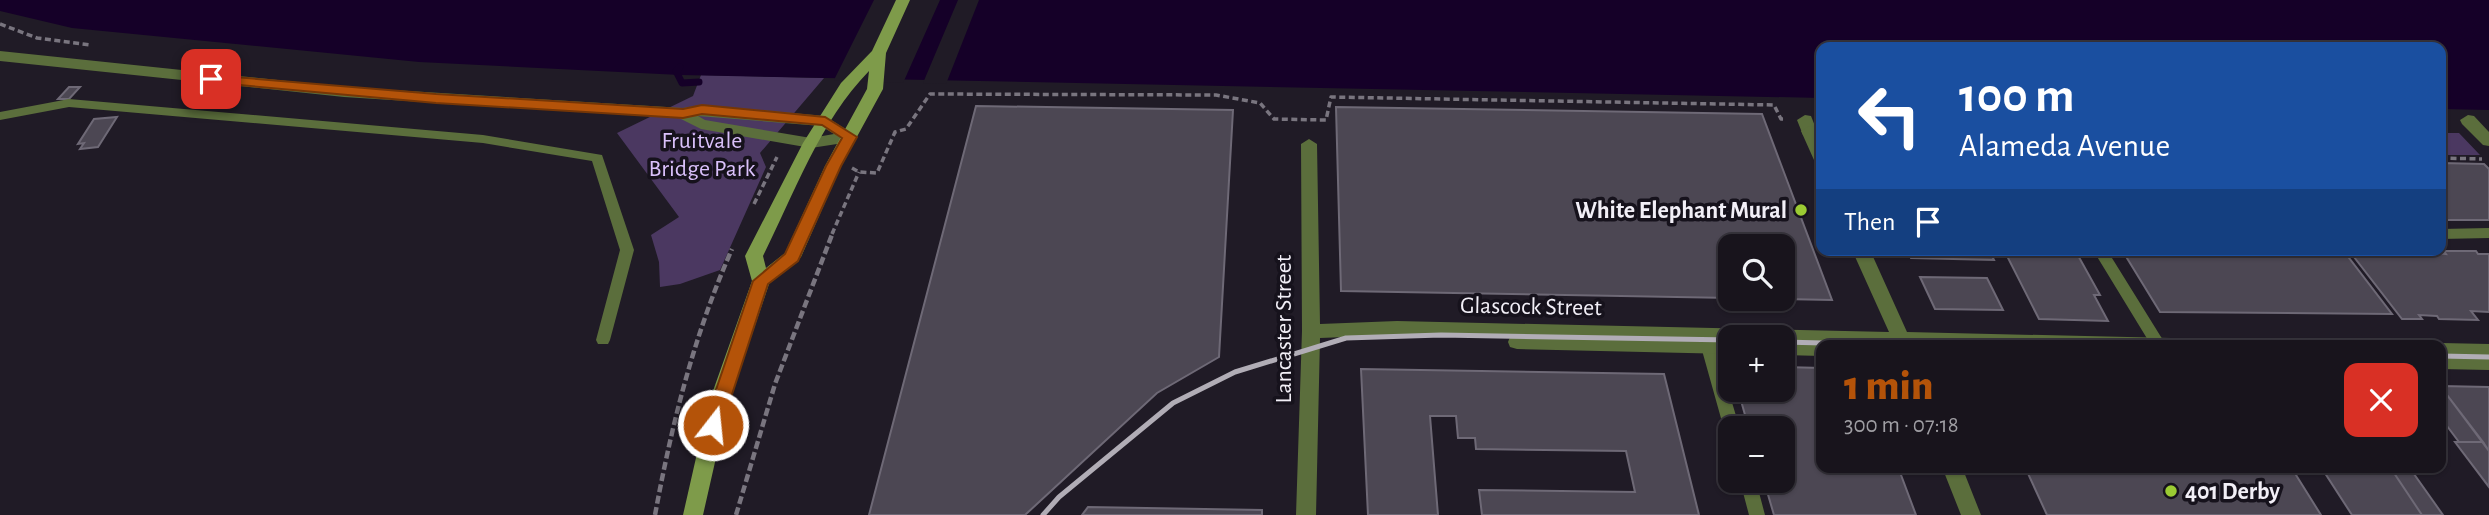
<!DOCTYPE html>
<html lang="en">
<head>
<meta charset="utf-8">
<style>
	:root { --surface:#18141c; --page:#252129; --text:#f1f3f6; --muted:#9f9ea3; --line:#36333b; --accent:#b45309 }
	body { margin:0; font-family:"Alegreya Sans",sans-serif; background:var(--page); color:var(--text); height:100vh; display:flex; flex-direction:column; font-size:26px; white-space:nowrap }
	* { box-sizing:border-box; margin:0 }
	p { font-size:23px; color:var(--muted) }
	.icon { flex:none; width:38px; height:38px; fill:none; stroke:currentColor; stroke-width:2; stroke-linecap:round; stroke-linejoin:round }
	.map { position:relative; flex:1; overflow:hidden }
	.drawer { position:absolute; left:1816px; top:340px; width:630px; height:133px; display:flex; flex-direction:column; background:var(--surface); border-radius:14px; box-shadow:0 2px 5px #0004,0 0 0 2px var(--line) }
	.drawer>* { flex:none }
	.banner { position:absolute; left:1816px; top:42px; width:630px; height:214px; border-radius:14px; box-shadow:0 2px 5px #0004,0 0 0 2px var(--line); background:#1a4fa0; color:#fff; overflow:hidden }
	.controls { position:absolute; left:1718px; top:234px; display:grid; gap:14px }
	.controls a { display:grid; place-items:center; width:77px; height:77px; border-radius:14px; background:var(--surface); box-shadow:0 2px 5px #0004,0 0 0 2px var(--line); font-size:35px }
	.pin { position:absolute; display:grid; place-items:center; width:60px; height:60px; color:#fff; margin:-30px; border-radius:14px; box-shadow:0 4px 10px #0006 }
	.me { position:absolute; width:77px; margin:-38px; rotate:16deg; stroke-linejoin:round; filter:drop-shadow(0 0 5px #0008) }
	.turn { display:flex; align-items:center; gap:24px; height:147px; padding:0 28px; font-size:32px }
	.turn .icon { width:91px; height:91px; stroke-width:2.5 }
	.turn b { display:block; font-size:49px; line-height:60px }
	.then { display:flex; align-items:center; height:66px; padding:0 28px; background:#0003; gap:14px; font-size:26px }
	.round { display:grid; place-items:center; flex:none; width:74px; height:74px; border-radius:14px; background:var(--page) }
	.summary { display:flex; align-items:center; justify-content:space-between; height:119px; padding:0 28px }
	h1 { font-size:42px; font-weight:800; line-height:52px; color:var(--accent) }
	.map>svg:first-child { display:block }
	.green { fill:#4b3861 }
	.water { fill:#150028 }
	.pier { fill:#201b26 }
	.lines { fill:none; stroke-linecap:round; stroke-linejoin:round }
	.stream { stroke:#150028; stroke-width:7 }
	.building { fill:#4c4753; stroke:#6e6976; stroke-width:2 }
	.path-far1 { stroke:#79757f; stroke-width:3.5; stroke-dasharray:6 3.5; stroke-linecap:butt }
	.path { stroke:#79757f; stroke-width:4.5; stroke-dasharray:8 3.5; stroke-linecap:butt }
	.service { fill:#5b6e3c; fill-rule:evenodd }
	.pedestrian { fill:#5b6e3c; fill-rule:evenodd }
	.minor { fill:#5b6e3c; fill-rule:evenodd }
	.tertiary { fill:#5b6e3c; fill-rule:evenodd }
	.secondary { fill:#7e9b4a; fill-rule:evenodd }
	.rail { stroke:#b1adb6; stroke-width:5 }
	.route { fill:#b45309; stroke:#753606; stroke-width:2 }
	.poi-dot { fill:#9bcb33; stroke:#16121c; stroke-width:2.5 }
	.labels { text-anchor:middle; stroke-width:7; stroke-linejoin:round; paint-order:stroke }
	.park-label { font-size:24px; fill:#dac1fb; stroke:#16121c }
	.poi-label { font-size:24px; font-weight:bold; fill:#f2eff7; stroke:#16121c; text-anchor:end }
	.street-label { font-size:24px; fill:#f2eff7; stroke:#16121c }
</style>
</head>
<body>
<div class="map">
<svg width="2489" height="515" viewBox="0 0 2489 515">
	<rect width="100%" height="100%" fill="#201b26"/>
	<!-- green -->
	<path class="green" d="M701,75l123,3 -64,75 6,14 -46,103 -40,14 -20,3 -1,-25 -8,-27 28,-18 -62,-84 76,-37z
		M2441,127l6,6h12l21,22h-39z"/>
	<!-- water -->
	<path class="water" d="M0,0h2489v110l-48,-1v-62h-619v51l-1142,-23 -261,-13 -347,-34 -72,-17z"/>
	<!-- pier -->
	<path class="pier" d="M874,0h66l-37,83 -69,-3z
		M958,0h21l-33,84 -23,-1z"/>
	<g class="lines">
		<!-- stream -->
		<path class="stream" d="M680,67l-4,4 6,12 17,-1"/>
	</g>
	<!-- building -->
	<path class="building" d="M69,87h11l-11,12h-11z
		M976,106l257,4 -14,247 -62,36 -132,122h-156z
		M1336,107l426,7 70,186 -49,-1v-52h-52v51l-390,-7z
		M117,117l-19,30 -18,2 4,-6 -6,1 16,-25z
		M2441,163l43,1 5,5v51h-48z
		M1907,250h82l5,10 -83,-2z
		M2004,250h71l25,45h-6l14,26 -69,-2z
		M2122,250h221l49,64 -232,-2z
		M2402,250l44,4 -2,-3h32l2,3h11v58l-18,-1 7,9 -39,-1 -2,-3 -18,-1 3,4h-20l-48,-62h54z
		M1920,277l67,1 16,32 -68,-1z
		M1783,367l39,1v99h76l18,48h-142l-10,-34h19v-52h-34l-11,-39h45z
		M1361,369l303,5 35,141h-217l-3,-25 156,2 -9,-41 -150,-2 -1,-11h-17l-2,-22h-26l8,99h-70z
		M2441,386l48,1v64l-48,-64z
		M2441,387l42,55h-24l-18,-24z
		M2455,442h28l6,9v36z
		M2025,467h266l30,48h-274z
		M2321,467h69l32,48h-70z
		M2390,467h19l34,48h-21z
		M1088,507l174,3v5h-180z"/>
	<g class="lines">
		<!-- path-far1 -->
		<path class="path-far1" d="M0,24l37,14 54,7
			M2441,158l41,1
			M852,168l7,4 18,1 18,-41 11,-3 24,-35 286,1 44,8 14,16 52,1 5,-23 443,8 7,14h5
			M754,204l23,-47
			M832,234l27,-62"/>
		<!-- path -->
		<path class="path" d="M655,515c17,-92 39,-180 77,-266
			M736,515l39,-131 58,-152"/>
		<!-- service -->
		<path class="service" d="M69,99l414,36 119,20 32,95 -24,90 -2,4h-10l-2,-4 24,-90 -28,-89 -109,-18 -414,-36 -69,13v-8z
			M2489,228v10l-48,1v-10z
			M2093,250h14l59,95h-15z
			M1705,330l5,2 2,4 28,93h-9v6l-5,-2 -2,-4 -26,-93 2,-4z
			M1740,481h16l9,34h-16z"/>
		<!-- pedestrian -->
		<path class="pedestrian" d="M1805,115l6,1 6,15 -2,4h-12l-6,-15z
			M2468,115l6,1 15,16v14l-6,-1 -21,-21 -2,-4z"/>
		<!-- minor -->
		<path class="minor" d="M1809,126l6,1 7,15v23l-8,-5 -13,-29z
			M1309,139l8,5 3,180 77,-3 492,11 -37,-82h18l37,82 264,6 7,2 2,5 -351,-1 -7,1v11l-39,-1v-17h-52v16l-214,-5 -7,-2 -2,-5 2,-5 -113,-2 -77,3 -4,177h-20l6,-184 -1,-187z
			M2441,343l48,1v26l-48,-1v-24h-6z
			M1942,467h20l19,48h-20z"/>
		<!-- tertiary -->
		<path class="tertiary" d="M0,51l344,36 339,21 19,-3 123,11 33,21 -8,5 -39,6 -110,-19 -22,-11 -335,-21 -344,-36zM698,116l123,10 13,8 -23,4 -106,-18z"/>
		<!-- secondary -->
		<path class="secondary" d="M896,0h14l-24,53 -3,36 -42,77 -40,91 -32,27 -41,121 -25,110h-20l25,-110 44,-124 -7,-25 58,-113 38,-60 31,-32zM869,71l-2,18 -42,77 -40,87 -19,15 -3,-12c31,-62 57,-135 106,-185z"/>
		<!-- rail -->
		<path class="rail" d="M1783,342l119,3
			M2441,356l48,1
			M1043,515l16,-18 114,-94 62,-31 111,-34 95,-3 290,5"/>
	</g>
	<!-- route -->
	<path class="route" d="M211,75l225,19 247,15 19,-4 123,12 32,20 -16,29 -43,95 -30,23 -46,141 -3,5h-13l-2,-5 49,-144 32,-27 41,-88 16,-28 -20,-13 -120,-11 -19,4 -247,-15 -230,-21 -2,-3z"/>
	<!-- markers -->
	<g class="poi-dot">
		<circle cx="1801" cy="210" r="7"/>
		<circle cx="2171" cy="491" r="7"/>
	</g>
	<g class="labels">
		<!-- park labels -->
		<g class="park-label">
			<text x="702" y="148">Fruitvale<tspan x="702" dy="28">Bridge Park</tspan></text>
		</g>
		<!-- poi labels -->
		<g class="poi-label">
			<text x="1787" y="218">White Elephant Mural</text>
			<text x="2185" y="499" text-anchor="start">401 Derby</text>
		</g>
		<!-- street labels -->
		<g class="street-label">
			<text transform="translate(1531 306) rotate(1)" y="8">Glascock Street</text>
			<text transform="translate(1283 329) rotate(-90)" y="8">Lancaster Street</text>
		</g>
	</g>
</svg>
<div class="controls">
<a><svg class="icon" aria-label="search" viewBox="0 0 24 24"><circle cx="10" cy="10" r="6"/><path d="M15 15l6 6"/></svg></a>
<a>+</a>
<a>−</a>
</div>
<div class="pin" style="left:211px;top:79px;background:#d93025"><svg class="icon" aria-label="arrive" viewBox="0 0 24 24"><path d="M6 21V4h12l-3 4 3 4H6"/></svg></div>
<svg class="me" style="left:713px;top:425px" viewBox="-20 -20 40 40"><circle r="17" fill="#b45309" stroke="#fff" stroke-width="3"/><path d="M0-11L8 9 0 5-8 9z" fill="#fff"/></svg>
<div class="banner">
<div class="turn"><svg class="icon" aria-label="left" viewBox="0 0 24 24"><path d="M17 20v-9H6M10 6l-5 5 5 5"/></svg><div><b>100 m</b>Alameda Avenue</div></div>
<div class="then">Then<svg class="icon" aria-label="arrive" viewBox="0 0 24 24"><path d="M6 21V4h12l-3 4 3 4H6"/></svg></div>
</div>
<section class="drawer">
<div class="summary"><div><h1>1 min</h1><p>300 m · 07:18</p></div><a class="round" style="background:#d93025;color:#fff"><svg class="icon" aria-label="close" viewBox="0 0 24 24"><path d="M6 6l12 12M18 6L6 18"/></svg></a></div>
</section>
</div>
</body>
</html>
